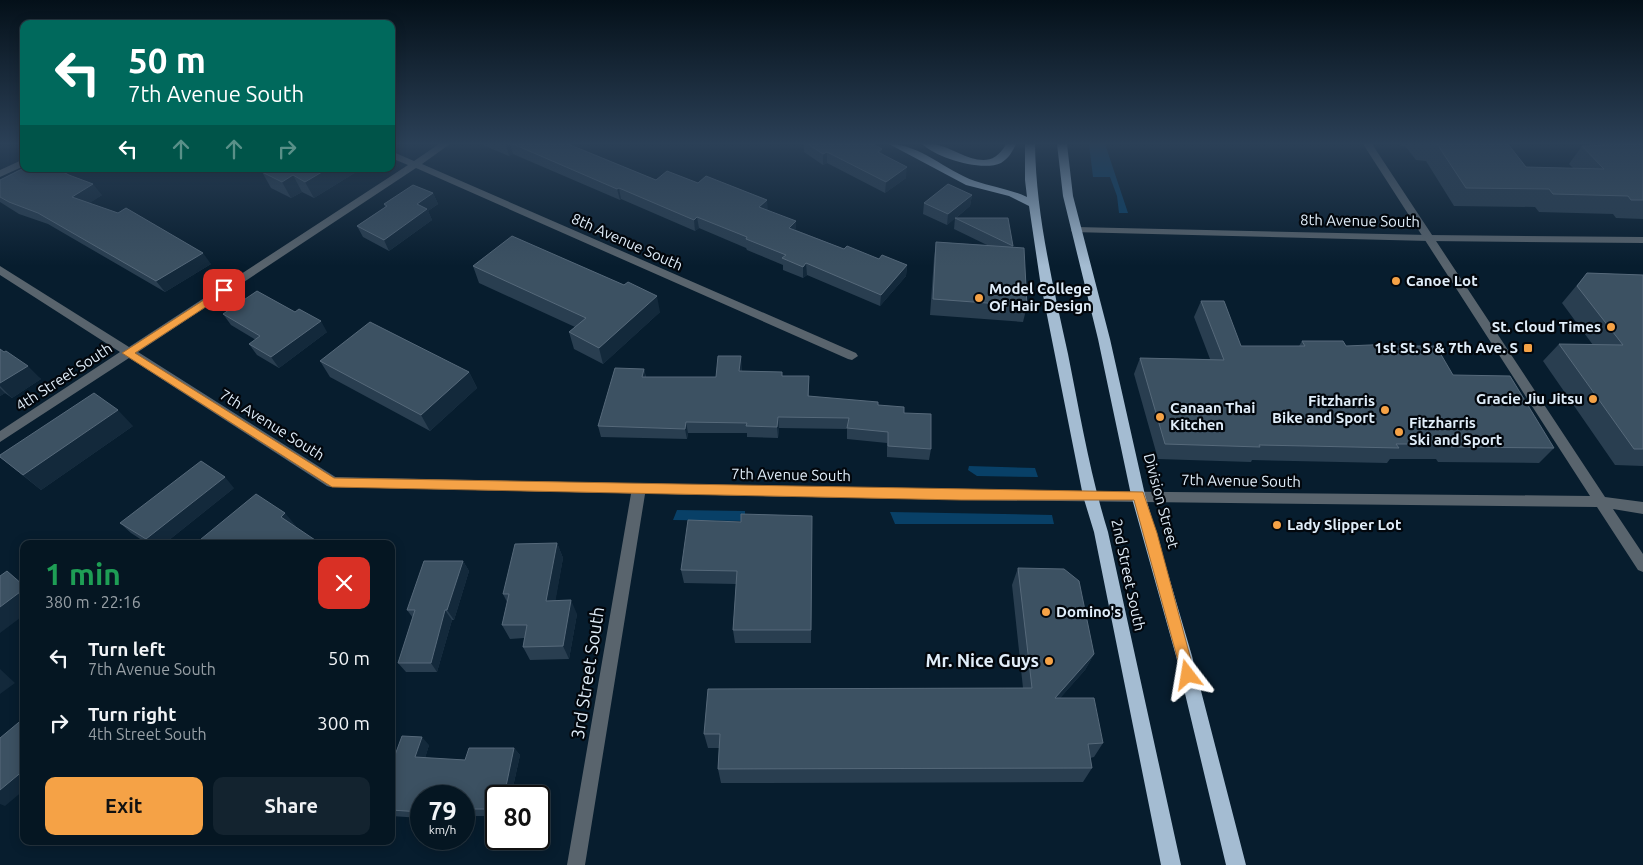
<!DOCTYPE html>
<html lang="en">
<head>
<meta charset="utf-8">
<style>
	:root { --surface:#051622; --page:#13232f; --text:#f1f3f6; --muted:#979fa5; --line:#263540; --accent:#f5a246 }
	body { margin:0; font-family:Ubuntu,sans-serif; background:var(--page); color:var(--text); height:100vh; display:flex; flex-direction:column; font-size:19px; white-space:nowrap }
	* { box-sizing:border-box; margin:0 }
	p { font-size:16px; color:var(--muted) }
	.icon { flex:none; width:28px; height:28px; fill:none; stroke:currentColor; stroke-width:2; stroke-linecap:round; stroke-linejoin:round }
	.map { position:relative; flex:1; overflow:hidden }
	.side { position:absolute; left:20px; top:540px; width:375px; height:305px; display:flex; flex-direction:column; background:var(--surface); border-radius:10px; box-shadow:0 2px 12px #0003,0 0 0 1px var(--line) }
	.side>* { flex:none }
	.banner { position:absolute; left:20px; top:20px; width:375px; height:152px; border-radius:10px; box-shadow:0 2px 12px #0003,0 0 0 1px var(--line); background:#00695c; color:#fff; overflow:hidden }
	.speed { position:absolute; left:410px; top:785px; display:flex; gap:10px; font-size:25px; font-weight:700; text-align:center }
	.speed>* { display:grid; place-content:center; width:65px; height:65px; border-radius:50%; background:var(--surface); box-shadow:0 2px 12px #0003,0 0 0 1px var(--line); line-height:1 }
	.speed small { font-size:12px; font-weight:400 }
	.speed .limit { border:2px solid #111; border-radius:8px; background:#fff; color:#111 }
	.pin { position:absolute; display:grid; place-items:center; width:42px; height:42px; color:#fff; margin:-21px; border-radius:10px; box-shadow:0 2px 8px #0006 }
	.me { position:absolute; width:55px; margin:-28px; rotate:346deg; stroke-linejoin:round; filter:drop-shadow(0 0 4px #0008) }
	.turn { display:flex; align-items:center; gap:18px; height:105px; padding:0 25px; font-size:22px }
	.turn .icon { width:65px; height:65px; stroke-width:2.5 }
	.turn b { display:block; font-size:35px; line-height:42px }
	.lanes { display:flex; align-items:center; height:48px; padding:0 25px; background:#0003; justify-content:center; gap:25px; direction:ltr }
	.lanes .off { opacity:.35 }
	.round { display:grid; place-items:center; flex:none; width:52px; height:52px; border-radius:10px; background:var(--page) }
	.headline { display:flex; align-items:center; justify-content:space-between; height:85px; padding:0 25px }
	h1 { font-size:30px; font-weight:700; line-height:38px; color:#1e9e55 }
	.primary-button { display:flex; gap:10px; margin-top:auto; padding:10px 25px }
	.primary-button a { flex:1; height:58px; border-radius:10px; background:var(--accent); color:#111; font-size:20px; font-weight:700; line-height:58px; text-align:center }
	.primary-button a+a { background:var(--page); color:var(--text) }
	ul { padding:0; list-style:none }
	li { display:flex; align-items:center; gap:15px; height:65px; padding:0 25px }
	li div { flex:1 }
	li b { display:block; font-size:19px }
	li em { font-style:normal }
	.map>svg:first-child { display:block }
	.green { fill:#084067 }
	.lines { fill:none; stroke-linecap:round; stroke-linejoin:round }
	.minor { fill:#59646d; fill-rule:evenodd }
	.tertiary { fill:#59646d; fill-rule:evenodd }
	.trunk { fill:#a4bcd2; fill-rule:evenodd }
	.wall { fill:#293e50 }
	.shaded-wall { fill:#13293b }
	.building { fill:#3c5162; stroke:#56697a }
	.route { fill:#f5a246; stroke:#9f692e }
	.poi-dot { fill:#f5a246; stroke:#02070d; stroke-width:2 }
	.labels { text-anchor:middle; stroke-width:4.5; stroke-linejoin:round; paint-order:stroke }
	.street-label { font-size:15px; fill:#e0edf9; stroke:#02070d }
	.poi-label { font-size:15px; font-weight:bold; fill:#e0edf9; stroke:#02070d; text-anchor:start }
	.near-poi-label { font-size:18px; font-weight:bold; fill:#e0edf9; stroke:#02070d; text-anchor:end }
	.near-street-label { font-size:18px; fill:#e0edf9; stroke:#02070d }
</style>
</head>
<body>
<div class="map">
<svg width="1643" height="865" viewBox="0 0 1643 865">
	<rect width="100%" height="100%" fill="#071d2e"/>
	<!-- green -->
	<path class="green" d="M1089,144h16l23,69h-9l-2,-17 -7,-19h-17z
		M969,466l66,2 3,9 -61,-1 -9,-6z
		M677,510l68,1v10l-72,-1z
		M890,512l162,3 2,9h-159z"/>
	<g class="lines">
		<!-- minor -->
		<path class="minor" d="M439,144h11l-28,20 434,189 2,3 -6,4 -4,-1 -432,-191 -278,184 199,126 2,4 -2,4 -5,1 -5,-1 -198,-128 -129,84v-11l120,-79 -120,-77v-9l129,81 279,-182 -17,-7v-7l23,10z
			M24,159v7l-24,11v-7z
			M1076,227l353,8 214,2v6l-214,-2 -357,-9 -1,-2z
			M639,483l5,1 2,4 -61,377h-18l65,-377 2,-4z"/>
		<!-- tertiary -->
		<path class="tertiary" d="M1363,144h9l233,353 38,5v12l-30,-5 30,45v18l-5,-2 -41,-63 -636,-7 -629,-13 -5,-1 -2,-4 2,-4 5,-1 629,13 629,6z"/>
		<!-- trunk -->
		<path class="trunk" d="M889,144c31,0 57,27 86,37 17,6 35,8 52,16l-2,-17v-36h10c1,71 18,141 33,210 12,60 22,120 40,178l73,333h-20l-67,-333 -11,-36 -43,-216 -11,-74 -20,-10 -43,-11z
			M922,144c4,0 9,0 12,0 24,4 54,34 72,0h10c-4,8 -7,14 -15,19 -19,9 -64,-5 -79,-19z
			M1057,144h10l6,52 37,143 35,156 47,161 54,209h-20l-50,-209 -45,-161 -33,-156 -35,-143z"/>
	</g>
	<!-- wall -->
	<path class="wall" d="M484,144h84l88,36 112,30 28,20 48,19 35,10 28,6 -1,11 -26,30 -73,-31 -4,3 -20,-8v-5l-36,-15 -1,-2 -47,-20 -4,3 -74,-32 -1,1 -107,-46 -4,2 -24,-10z
		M804,144h69l33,34 -21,15 -58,-30 -4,2 -19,-13z
		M1401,144h107l18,23 47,1 -4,-4 13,-18h6l-1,-2h56v75l-27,-1 -3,-4 -74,-2 -4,-5 -81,-1 -28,-45 -10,-1 -11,-14h-3z
		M361,169l-47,29 -12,-6 -11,6 -20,-10 -9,-16z
		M0,180l102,15 -13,8 122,61 -46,28 -117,-68 -29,-10 -19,-12z
		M433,193l5,11 -10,7 4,9 -43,31 -26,-14 -6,-11 28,-19 -1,-3z
		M972,195l-2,11 -14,12 57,28 14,60 -4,16 -93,-7 4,-57 2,-16 51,3 -33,-16 1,-11 -8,7 -24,-11 1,-11z
		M473,266l187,46 -57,52 -29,-15 -5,-17 6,-5 -96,-44z
		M1587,273l56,2v191l-28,-1 -72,-104 16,-17 34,1 -31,-42z
		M1201,301l40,45h58l3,-5 44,5h49l58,29 101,73 -15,15 -101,-1 -2,-3h-46l-3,4 -135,-3 -1,2 -93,-3 -24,-85 6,-16 70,1 -16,-42z
		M223,314l104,18 -48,36 -22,-13 -8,-11 7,-4 -25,-15z
		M0,349l41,30 -29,19 -7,-5 -5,3z
		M320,361l149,11 8,16 -47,43 -100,-54z
		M742,367v4l40,1v4h27v20l69,9 26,8 27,36 -2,11 -42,-3v-14l-40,-4v-10l-68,-1 -1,10 -31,-1v-4h-59l-1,6 -86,-2 -3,-11 46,-57 2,8h70z
		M133,426l-92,64 -41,-33z
		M234,488l-70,56h-16l-17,-11 -11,-10z
		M812,530l-1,113h-76l-2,-13 3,-46 -52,-1 -3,-13z
		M557,543l6,15 -8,43 22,13 -8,45 -39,1 -7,-13 1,-9 -14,1 -8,-14 5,-23 -4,-8z
		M463,561l6,10 -15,49h-2l-15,52h-31l-8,-9 15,-45 -6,-8z
		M1018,568l76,86 -9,16 -25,28 43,45 -9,14 -4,1 2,10 -9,14 -362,1 -3,-14 1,-21h-11l-4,-14 319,-46 -11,-103z
		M429,745l-4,13 40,2 49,-12 6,7 -9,41h-15v20h-32v-20h-43v22l-30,-2v-50z"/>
	<!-- shaded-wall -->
	<path class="shaded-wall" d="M507,144h3l3,10 -4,2 -3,-11z
		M882,149v11l-4,-8z
		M827,152v11l-4,2v-11z
		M907,167l-1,11 -21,15 1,-11z
		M327,169h34l-47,29 -9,-16z
		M293,175l9,17 -11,6 -9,-16z
		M93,184l9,11 -21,14 -9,-12z
		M619,188l2,11 -1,1 -3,-11z
		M433,193l5,11 -10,7 4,9 -43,31 -5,-11 33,-36z
		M972,195l-2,11 -23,19 1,-11z
		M767,200l1,11 -9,-4z
		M697,217l2,11 -4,3 -1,-11z
		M796,221v11l-7,-4z
		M203,253l8,11 -46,28 -9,-11z
		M806,263l1,12 -4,3v-11z
		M907,265l-1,11 -26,30 1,-11z
		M657,296l3,16 -57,52 -4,-16z
		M321,321l6,11 -48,36 -8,-11z
		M741,356l1,11 -1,14 -2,-10z
		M28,366l13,13 -29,19 -12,-12v-3z
		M644,369l2,11 -4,-3z
		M469,372l8,16 -47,43 -9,-16z
		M0,388l5,5 -5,3z
		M118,410l15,16 -92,64 -18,-15z
		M778,417l1,11 -1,10 -1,-11z
		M686,422l2,11 -1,6 -2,-10z
		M225,477l9,11 -70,56h-13l-5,-5z
		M285,513l11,13 -4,4 -11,-13z
		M557,543l6,15 -10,57 -7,-14z
		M463,561l6,10 -15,49 -7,-10z
		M7,571l17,13v2z
		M24,589v26l-24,18v-26z
		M571,600l6,14 -8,45 -6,-13z
		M445,610l7,10 -15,52 -6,-9z
		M1094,654l-9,16 -38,43 8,-15z
		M0,669l15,14 -15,11z
		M422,737l7,8 -6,20 -8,-8z
		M514,748l6,7 -9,41h-7z
		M24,770v20l-19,16 -5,-2v-14z"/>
	<!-- building -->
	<path class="building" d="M513,144h55l88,36 11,-9 31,12 8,-7 61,24 -8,7 37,14 -7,7 55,21 3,-3 32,13 3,-4 25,10 -26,30 -75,-32 -3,4 -21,-9 4,-3 -40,-16 1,-2 -50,-20 -3,3 -75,-32 -2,1z
		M808,144h65l9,5 -4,3 29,15 -21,15 -59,-30 -4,2z
		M1437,144h71l18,23 78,2 -22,-23 61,-2v56h-12l-3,-4 -75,-2 -4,-5 -83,-1z
		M24,168v1h33l12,6 24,9 -21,13 46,16 8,-5 77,45 -47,28 -118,-68 -29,-11 -9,-5v-17z
		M267,169h60l-22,13 -12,-7 -11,7 -20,-10z
		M948,184l24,11 -24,19 -24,-11z
		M413,185l20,8 -16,11 10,5 -43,31 -27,-14 30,-20 -3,-2z
		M955,218h53l5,28z
		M512,236l112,49 4,-3 29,14 -58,52 -30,-16 17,-14 -113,-52z
		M936,242l88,6 3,58 -94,-7z
		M1587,273l56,2v174h-9l-75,-105 64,1 -46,-59z
		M257,291l38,21 4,-3 22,12 -50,36 -22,-13 11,-8 -37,-22z
		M1201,301h23l17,45h64l-3,-5h41l3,5 47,-2 2,2h41l17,29 57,1 44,72 -103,-1 -1,-3h-54l3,4 -140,-3 1,2 -95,-3 -25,-86 84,2z
		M370,322l99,50 -48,43 -101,-54z
		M0,349l4,3 2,-1 22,15 -28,17z
		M718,356h23l-2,15 43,1v4h27l-1,20 70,6v3l26,2v6l27,1v35l-43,-3v-14l-41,-4 2,-10 -71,-1 -1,10 -31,-1 1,-3 -61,-1 -1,7 -87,-3 17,-58 29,1 -2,8h74z
		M94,393l24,17 -95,65 -23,-18v-2z
		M201,461l24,16 -79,62 -26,-16z
		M256,494l29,19 -4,4 40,27h-126z
		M741,514l71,2 -1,114h-78l4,-59 -56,-1 7,-50 53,2z
		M557,543l-11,58 25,-1 -8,46 -40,1 4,-22h-25l7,-31h-6l12,-50z
		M424,561h39l-16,49h-2l-14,53h-33l17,-53h-8z
		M1018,568l46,1 15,12 15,73 -39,44h39l9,45 -15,1 4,24 -374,1 2,-35h-16l4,-45 324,-1z
		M7,571l17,15v3l-24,18v-31z
		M24,718v52l-24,20v-52z
		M402,736l20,1 -7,20 50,3 4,-12h45l-10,48h-8v13h-32v-13h-43v16l-30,-2v-44z"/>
	<!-- sky -->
	<linearGradient id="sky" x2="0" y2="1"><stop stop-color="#041019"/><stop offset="0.54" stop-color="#2b4057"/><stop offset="1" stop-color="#2b4057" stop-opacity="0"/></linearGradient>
	<rect width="1643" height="266" fill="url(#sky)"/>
	<!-- route -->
	<path class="route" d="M224,287l5,3 -2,3 -92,60 199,125 809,14 14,41 38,142 -2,5 -5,2 -4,-2 -2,-5 -48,-175h-173l-629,-13 -210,-134z"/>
	<!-- markers -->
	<g class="poi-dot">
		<circle cx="1396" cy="281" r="5"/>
		<circle cx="979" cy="298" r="5"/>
		<circle cx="1611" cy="327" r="5"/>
		<rect x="1523" y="343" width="10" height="10" rx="2.5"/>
		<circle cx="1593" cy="399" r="5"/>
		<circle cx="1385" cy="410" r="5"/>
		<circle cx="1160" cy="417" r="5"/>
		<circle cx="1399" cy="432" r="5"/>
		<circle cx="1277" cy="525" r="5"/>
		<circle cx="1046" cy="612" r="5"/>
		<circle cx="1049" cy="661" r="5"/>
	</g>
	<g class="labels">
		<!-- street labels -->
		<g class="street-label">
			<text transform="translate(1360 221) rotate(1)" y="5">8th Avenue South</text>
			<text transform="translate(627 242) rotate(24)" y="5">8th Avenue South</text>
			<text transform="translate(64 377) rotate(-33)" y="5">4th Street South</text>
			<text transform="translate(272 425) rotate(32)" y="5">7th Avenue South</text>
			<text transform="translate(791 475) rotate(1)" y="5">7th Avenue South</text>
			<text transform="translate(1241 481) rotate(1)" y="5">7th Avenue South</text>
			<text transform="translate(1161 501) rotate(75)" y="5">Division Street</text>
			<text transform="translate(1128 575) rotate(78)" y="5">2nd Street South</text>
		</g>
		<!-- poi labels -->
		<g class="poi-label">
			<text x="1406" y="286">Canoe Lot</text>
			<text x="989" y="294">Model College<tspan x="989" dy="17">Of Hair Design</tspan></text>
			<text x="1601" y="332" text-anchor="end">St. Cloud Times</text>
			<text x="1518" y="353" text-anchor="end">1st St. S &amp; 7th Ave. S</text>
			<text x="1583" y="404" text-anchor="end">Gracie Jiu Jitsu</text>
			<text x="1375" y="406" text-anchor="end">Fitzharris<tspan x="1375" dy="17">Bike and Sport</tspan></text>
			<text x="1170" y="413">Canaan Thai<tspan x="1170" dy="17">Kitchen</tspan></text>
			<text x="1409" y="428">Fitzharris<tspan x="1409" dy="17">Ski and Sport</tspan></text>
			<text x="1287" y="530">Lady Slipper Lot</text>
			<text x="1056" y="617">Domino's</text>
		</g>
		<!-- near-poi labels -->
		<g class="near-poi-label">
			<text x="1039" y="667">Mr. Nice Guys</text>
		</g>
		<!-- near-street labels -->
		<g class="near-street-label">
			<text transform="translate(588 673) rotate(-81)" y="6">3rd Street South</text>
		</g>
	</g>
</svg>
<div class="speed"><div>79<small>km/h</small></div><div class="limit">80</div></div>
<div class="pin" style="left:224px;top:290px;background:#d93025"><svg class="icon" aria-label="arrive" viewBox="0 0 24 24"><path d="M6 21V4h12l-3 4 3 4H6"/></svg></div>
<svg class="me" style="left:1188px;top:675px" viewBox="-20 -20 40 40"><path d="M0-17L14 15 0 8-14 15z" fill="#f5a246" stroke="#fff" stroke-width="4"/></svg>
<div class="banner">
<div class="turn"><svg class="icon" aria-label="left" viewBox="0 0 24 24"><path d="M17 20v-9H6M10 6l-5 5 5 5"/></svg><div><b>50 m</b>7th Avenue South</div></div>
<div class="lanes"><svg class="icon" aria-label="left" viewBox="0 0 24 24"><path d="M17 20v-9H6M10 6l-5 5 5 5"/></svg><svg class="icon off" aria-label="ahead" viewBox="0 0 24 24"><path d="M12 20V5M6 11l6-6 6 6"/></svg><svg class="icon off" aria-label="ahead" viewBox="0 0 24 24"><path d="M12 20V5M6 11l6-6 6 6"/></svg><svg class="icon off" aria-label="right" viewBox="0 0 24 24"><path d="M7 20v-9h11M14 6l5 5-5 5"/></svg></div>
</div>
<section class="side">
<div class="headline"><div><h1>1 min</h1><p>380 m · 22:16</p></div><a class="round" style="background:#d93025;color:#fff"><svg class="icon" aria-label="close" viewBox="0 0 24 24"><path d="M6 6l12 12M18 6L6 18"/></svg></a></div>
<ul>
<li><svg class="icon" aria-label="left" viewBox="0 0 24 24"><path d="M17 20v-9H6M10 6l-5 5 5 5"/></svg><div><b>Turn left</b><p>7th Avenue South</p></div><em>50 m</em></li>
<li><svg class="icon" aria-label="right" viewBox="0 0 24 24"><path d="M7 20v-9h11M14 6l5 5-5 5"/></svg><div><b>Turn right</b><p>4th Street South</p></div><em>300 m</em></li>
</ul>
<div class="primary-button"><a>Exit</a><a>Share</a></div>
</section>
</div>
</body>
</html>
